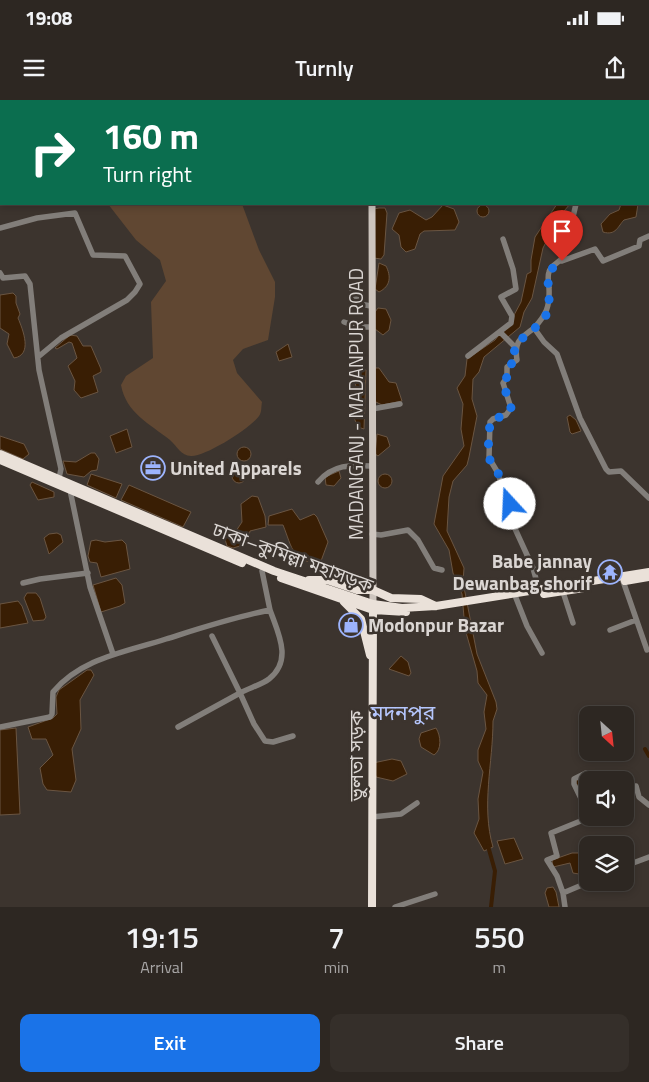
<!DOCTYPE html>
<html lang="en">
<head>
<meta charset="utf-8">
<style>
	:root { --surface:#2d2722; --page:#352f2a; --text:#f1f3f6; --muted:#a7a5a5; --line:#484440; --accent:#1a73e8 }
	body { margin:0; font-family:"Titillium Web","Noto Sans Bengali",sans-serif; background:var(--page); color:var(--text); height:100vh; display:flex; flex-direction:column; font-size:19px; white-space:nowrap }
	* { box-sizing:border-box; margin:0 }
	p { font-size:16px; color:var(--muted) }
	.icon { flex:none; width:28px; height:28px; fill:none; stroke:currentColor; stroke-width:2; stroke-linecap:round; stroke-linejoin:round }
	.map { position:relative; height:807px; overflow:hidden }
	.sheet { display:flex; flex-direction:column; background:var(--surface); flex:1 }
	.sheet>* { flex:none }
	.hud { position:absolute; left:0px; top:0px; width:650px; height:105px; box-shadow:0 2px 8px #0003,0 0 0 1px var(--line); background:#0b6e4f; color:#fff; overflow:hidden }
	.needle { width:32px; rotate:153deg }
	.buttons { position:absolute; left:579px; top:606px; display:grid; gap:10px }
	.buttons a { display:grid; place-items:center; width:55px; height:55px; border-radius:10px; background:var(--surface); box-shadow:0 2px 8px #0003,0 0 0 1px var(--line); font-size:25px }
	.pin { position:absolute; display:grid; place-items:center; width:42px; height:42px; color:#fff; margin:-51px -21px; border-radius:50% 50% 50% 0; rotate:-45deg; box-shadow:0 0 5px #0007 }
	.pin .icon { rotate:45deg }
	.me { position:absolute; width:55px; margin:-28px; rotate:340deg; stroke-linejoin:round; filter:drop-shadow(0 0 4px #0008) }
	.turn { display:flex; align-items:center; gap:18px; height:105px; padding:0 20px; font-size:22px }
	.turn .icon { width:65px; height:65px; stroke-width:2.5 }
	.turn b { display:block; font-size:35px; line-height:42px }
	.eta { display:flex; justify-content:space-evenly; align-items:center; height:85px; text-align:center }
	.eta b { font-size:30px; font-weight:600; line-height:35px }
	.action { display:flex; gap:10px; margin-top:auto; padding:10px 20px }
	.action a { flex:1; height:58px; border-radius:10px; background:var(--accent); color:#fff; font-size:20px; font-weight:600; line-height:58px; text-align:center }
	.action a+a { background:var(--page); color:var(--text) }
	.status { display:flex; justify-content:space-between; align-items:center; height:35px; padding:0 25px; background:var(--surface); direction:ltr }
	.status svg { height:14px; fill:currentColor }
	header { display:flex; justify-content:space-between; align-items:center; height:65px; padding:0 20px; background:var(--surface); font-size:22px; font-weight:600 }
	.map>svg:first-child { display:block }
	.green { fill:#604732 }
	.water { fill:#391e04; stroke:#6a5542 }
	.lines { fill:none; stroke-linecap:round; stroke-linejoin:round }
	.canal { stroke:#391e04; stroke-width:4 }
	.minor { stroke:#827e7a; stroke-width:5.5 }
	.major { stroke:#cdc5be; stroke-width:7 }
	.highway { stroke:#eae1d9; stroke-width:8 }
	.route { stroke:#1a73e8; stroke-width:9; stroke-dasharray:0 16.2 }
	.labels { text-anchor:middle; stroke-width:5; stroke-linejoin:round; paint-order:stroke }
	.street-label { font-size:19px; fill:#dbd6d3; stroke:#3c342e }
	.poi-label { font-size:19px; font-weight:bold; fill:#dbd6d3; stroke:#3c342e; text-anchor:start }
	.quarter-label { font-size:21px; fill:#b6c7fe; stroke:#3c342e }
</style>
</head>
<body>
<div class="status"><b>19:08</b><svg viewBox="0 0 49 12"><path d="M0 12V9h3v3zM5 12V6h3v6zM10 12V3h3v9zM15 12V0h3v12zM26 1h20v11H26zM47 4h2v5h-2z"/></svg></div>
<header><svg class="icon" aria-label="menu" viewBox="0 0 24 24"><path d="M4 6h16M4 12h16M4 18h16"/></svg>Turnly<svg class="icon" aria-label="share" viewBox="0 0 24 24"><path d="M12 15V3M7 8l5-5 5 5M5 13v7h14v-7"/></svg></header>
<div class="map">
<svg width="649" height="807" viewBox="0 0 649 807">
	<rect width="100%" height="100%" fill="#3c342e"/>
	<!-- green -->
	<path class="green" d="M108,104h18l1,2 4,-2h111l17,46 16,32v15l-7,43 -25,9 -10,11 4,13 25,29c-1,5 0,10 -3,14 -8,12 -54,41 -68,40 -10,0 -14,-10 -21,-16 -20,-16 -44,-27 -49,-55l5,-9 27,-18 -2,-56 15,-21 -6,-21 -24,-20z"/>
	<!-- water -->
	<path class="water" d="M557,104h13l-11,13 -16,31 -11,50 -8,14 -4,15 -36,30 -5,15 -6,7 -1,20 5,17 -8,41 -2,8 -14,16 -4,16 -2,34 17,37 -1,14 14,72 19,48 1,7 -4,12c0,42 -12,85 0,126l-9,4 -10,-18 5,-14 -1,-20 5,-27 -5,-11v-11l8,-21 -2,-17 3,-17 -9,-12 -1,-12 -12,-42 -3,-35 -9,-21 -4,-23 -15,-26 9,-48 21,-30 -3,-17 2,-25 -6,-16 8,-12 2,-17 28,-19 18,-23 8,-15 6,-28 4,-2v-12l4,-23z
		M621,104h17l-2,13 -12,3c-6,6 -8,16 -21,12l-2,-8 9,-10 9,-4z
		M477 111a6 6 0 1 1 12 0a6 6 0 1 1-12 0Z
		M443,105l11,4 5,13 -4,8 -31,1 -4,3 -5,15 -9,3 -5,-5 -2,-12 -7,-6 7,-16 11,-3 16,10 6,-3z
		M379,108h6l2,5 -3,42 -3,4 -7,-1v-49z
		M379,163l7,3c5,10 5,20 -7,26l-4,-3z
		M13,193l3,3v7l4,11 -2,4c5,12 15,37 -4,40l-7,-14 2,-10 -9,-6v-33z
		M378,208l8,1 5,11 -2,10 -6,5 -8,-6v-17z
		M70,235l7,1 6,10h8l10,23v3l-8,4 5,16 -17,6 -7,-8 1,-9 -7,-15 9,-8 -5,-15 -3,-1 -12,7 -2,-1z
		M288,244l4,13 -13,4 -3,-9z
		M357,268l9,2 -2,59 -6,-2 -7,-16 6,-13 -3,-28z
		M375,268h4l10,14 7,1 6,18 -20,4 -8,-4z
		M570,315l6,5 5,11 -9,3 -2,-2 -3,-15z
		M127,329l5,18 -16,6 -6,-17z
		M377,334l10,3 3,9 -12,10 -3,-2z
		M0,336l24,8 5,10 -6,5 -23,-10z
		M237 354a7 7 0 1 1 14 0a7 7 0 1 1-14 0Z
		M91,353h4l4,6 -2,11 -6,1 -7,6 -17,-3 -4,-13 13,1z
		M232 376a7 7 0 1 1 14 0a7 7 0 1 1-14 0Z
		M339,371l2,7 -7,8 -8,-1 -1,-8z
		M378 381a7 7 0 1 1 14 0a7 7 0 1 1-14 0Z
		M91,374l31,10 -6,14 -29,-13z
		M32,382l22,10v5l-16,3 -8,-15z
		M129,385l62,27 -8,15 -62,-27z
		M252,396l6,1 7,19 1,11 -16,4 -3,13 -14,4 -6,-2 -3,-10 10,-2 8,-12 -1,-18z
		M292,409l8,11 14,-6 3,3 11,25 -7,19c-28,5 -29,-14 -38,-36h-15l1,-9z
		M57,433l4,2 2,7 -14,12 -5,-16 5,-4z
		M96,440l9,2 17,-2 4,4 4,25 -29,8 -4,-14 -7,-1 -2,-6 3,-15z
		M116,478l6,7 3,18 -5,3 -19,6 -8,-27z
		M27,493h9l4,5 6,19 -2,3 -11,1 -9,-23z
		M18,501l4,5 6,17 -28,5v-24z
		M401,556l7,6 3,11 -2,3 -20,-7z
		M87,570h4l3,5 -14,25 1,29 -9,20 4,31 -5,12 -24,-2 -4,-6 -3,-16 13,-13 -7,-16h-14l-4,-12 25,-9 4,-4 -1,-17 3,-7z
		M16,628l4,86 -20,1v-85z
		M436,628c5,8 6,22 -2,27l-13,-8 -2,-8 2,-6z
		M392,659l9,2 6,13 -14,7 -17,-4 -3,-14z
		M586,676l5,4h-3l-1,23 -12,-19 1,-4z
		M514,738l9,21 -18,5 -8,-23z
		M572,753h6l5,4 4,-1v14l-8,4 -6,-1 -3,-10 -17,4 -1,-7z
		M553,787l3,5 3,15h-10l-4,-14 2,-5z"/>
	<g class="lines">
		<!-- canal -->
		<path class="canal" d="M645,649l4,7
			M488,746l7,25 -4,36"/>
		<!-- minor -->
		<path class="minor" d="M526,0l1,1
			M576,104l-12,51c-3,8 -13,9 -15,17 -2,5 0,11 0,16 1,19 -3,27 -15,40l10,14 13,12 23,64 26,51 3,3 12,-1 28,27
			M0,128l37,-10 38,-5 18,42 32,1 15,28 -5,8 -8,8 -66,38 -23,19
			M562,161l33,-12 8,12 36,-15 1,-6 9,-4
			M0,173l3,5 22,-2 5,8 9,86 22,99 -2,9
			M350,186l10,18 11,2
			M344,222l14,5h13
			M534,228c-14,11 -20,13 -17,32l-10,7v10l-4,6 8,25 -5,7 -13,4 -3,3 -1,36 9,15 5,17 7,13 -4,6 27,59 6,22
			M500,232l15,15
			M468,256l43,-33 1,-7 -11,-19 15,-8 -3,-20 -10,-30
			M372,309l28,-5
			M318,382c15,-18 33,-17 54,-16
			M70,390l20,97 23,67
			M372,434l9,1 27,-5 10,10 16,28 8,2
			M623,481l24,69
			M23,483l17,-4 48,-6
			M563,492l10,31
			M516,498l11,28 15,27
			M270,510c8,23 23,50 -1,69 -8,6 -20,9 -29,14l14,31 11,17 8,1 20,-6
			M610,530l26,-10
			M0,627l50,-10 2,-3 1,-22c28,-34 73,-40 113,-53 35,-11 68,-22 104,-29l-8,-39
			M178,627l62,-34 -28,-57
			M586,673l-12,6v5l14,29
			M636,686l3,11 10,8
			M372,717l29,-3 16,-11
			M588,718l-37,15 6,23 -10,4 10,16 6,17 26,-11
			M625,766l24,-9
			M563,793l2,14
			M395,807l40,-13"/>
		<!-- major -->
		<path class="major" d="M372,1v-1
			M372,104l1,400"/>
		<!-- highway -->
		<path class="highway" d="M0,354l274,117 99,33 29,4 34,-2 213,-34
			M0,360l242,103
			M281,478l92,32 33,2
			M309,480h18l30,10h16l18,8 30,1 15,7
			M625,481l24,-4
			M544,494l40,-6
			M344,502l17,17 9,36
			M372,807l1,-300"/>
	</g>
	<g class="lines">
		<!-- route -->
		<path class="route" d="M510,404l-12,-31 -8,-13 -2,-9 2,-29 4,-3 12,-4 5,-7 -8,-25 4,-6v-10l10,-7 -3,-11 3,-5c8,-10 21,-16 28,-27 12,-21 -9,-43 17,-56"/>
	</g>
	<!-- icons -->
	<defs>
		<g id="office-ring" transform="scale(1.25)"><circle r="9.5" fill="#3c342e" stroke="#9db4fd" stroke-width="1.5"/><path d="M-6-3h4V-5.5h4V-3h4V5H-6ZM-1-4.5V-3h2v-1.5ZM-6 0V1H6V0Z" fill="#9db4fd"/></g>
		<g id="temple-ring" transform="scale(1.25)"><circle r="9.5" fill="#3c342e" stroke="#9db4fd" stroke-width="1.5"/><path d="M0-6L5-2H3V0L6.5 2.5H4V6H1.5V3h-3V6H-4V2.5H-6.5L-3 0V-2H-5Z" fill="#9db4fd"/></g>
		<g id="shop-ring" transform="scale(1.25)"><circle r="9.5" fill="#3c342e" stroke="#9db4fd" stroke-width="1.5"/><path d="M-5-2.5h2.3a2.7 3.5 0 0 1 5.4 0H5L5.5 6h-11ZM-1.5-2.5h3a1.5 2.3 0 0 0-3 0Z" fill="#9db4fd"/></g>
	</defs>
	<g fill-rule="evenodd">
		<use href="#office-ring" x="153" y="368"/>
		<use href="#temple-ring" x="610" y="472"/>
		<use href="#shop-ring" x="351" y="525"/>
	</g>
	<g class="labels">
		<!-- street labels -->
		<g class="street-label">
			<text transform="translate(356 304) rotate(-90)" y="7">MADANGANJ - MADANPUR ROAD</text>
			<text transform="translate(293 457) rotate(20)" y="7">ঢাকা–কুমিল্লা মহাসড়ক</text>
			<text transform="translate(356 656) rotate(-90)" y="7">ভুলতা সড়ক</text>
		</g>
		<!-- poi labels -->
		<g class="poi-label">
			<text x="170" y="375">United Apparels</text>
			<text x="592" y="468" text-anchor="end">Babe jannay<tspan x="592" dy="22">Dewanbag shorif</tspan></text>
			<text x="368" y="532">Modonpur Bazar</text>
		</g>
		<!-- quarter labels -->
		<g class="quarter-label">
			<text x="403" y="620">মদনপুর</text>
		</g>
	</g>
</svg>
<div class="buttons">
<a><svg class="needle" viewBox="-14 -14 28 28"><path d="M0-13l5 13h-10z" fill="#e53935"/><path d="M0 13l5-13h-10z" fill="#a7a5a5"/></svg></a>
<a><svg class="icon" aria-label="sound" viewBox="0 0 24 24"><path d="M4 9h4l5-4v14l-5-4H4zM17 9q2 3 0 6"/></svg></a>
<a><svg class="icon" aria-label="layers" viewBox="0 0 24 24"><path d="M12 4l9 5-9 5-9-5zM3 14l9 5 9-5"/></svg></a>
</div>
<div class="pin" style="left:562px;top:161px;background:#d93025"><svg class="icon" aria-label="arrive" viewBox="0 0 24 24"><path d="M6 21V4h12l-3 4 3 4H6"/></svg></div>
<svg class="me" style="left:510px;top:404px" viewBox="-20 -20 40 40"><circle r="19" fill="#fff"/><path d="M0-13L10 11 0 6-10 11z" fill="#1a73e8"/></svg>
<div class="hud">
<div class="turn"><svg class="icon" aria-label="right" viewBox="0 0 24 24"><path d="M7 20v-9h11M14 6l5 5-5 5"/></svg><div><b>160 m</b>Turn right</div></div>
</div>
</div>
<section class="sheet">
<div class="eta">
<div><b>19:15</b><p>Arrival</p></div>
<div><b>7</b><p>min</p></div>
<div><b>550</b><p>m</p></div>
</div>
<div class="action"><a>Exit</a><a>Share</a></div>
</section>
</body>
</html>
